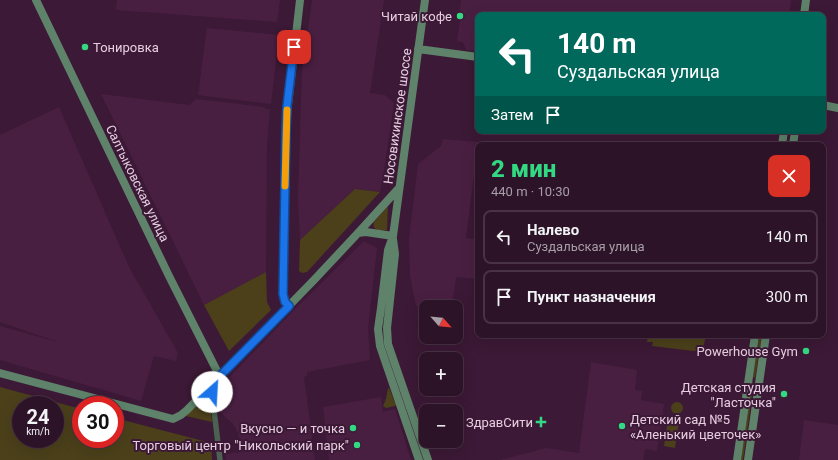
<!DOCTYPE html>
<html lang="ru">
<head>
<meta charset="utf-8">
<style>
	:root { --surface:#2d1328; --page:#392034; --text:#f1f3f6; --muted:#a79ea8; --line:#483245; --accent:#32d882 }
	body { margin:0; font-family:Roboto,sans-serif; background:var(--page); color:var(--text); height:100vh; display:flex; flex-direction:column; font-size:15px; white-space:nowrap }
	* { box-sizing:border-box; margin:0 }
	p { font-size:13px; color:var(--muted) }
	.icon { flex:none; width:22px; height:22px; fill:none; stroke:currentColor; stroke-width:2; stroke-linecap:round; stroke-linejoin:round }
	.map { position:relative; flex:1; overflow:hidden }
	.sheet { position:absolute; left:475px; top:142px; width:351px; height:196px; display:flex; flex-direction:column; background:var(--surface); border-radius:8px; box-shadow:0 4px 16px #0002,0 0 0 1px var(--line) }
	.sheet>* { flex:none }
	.hud { position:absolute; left:475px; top:12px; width:351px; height:122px; border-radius:8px; box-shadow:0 4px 16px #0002,0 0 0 1px var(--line); background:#00695c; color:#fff; overflow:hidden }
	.needle { width:26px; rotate:117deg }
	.fabs { position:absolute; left:419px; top:300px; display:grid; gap:8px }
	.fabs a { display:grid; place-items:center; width:44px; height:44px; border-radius:8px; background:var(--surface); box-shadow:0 4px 16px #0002,0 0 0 1px var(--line); font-size:20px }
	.speed { position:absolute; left:12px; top:396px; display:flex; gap:8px; font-size:20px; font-weight:700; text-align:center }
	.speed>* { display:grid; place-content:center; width:52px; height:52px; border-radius:50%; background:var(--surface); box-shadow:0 4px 16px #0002,0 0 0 1px var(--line); line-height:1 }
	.speed small { font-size:10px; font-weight:400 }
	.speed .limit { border:6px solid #d22; background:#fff; color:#111 }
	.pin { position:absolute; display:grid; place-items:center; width:34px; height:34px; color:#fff; margin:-17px; border-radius:8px; box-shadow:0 2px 6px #0006 }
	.me { position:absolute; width:44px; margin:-22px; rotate:26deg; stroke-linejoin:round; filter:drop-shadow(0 0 3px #0008) }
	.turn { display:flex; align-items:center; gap:14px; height:84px; padding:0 16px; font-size:18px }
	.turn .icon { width:52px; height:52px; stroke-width:2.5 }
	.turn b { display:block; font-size:28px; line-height:34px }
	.then { display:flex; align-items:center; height:38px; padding:0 16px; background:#0003; gap:8px; font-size:15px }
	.round { display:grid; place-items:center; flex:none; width:42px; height:42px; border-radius:8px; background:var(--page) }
	.headline { display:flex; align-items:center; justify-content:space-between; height:68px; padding:0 16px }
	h1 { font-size:24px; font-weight:800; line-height:30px; color:var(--accent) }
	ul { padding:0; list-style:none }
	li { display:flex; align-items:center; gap:12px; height:54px; margin:0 8px 6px; padding:0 8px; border:2px solid var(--line); border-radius:8px }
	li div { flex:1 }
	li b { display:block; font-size:15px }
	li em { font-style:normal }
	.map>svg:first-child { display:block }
	.built { fill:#491f41 }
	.green { fill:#4b401a; fill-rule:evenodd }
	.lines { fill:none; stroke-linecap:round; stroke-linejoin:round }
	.street { stroke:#4b6252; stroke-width:5.5 }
	.secondary { stroke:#5e836a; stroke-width:8 }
	.route-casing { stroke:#114b97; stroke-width:10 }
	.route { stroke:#1a73e8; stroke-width:7 }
	.slow { stroke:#f59e0b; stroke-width:7 }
	.poi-dot { fill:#32d882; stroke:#3c1936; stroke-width:1.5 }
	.labels { text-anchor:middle; stroke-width:4; stroke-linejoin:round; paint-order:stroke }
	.poi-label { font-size:13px; fill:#e6cee0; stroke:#3c1936; text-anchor:end }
	.street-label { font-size:13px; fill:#e6cee0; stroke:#3c1936 }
</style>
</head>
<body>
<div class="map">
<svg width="838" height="460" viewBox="0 0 838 460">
	<rect width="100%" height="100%" fill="#3c1936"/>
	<!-- built -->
	<path class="built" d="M117,0h163l-3,22 -161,-12z
		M312,0h72l-14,93 15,2 9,8 -11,74 -3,15 -25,-3 -55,51 -2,-43 4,-126z
		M461,0h330l-2,15h-311v36l-12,-1 -3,-8 -6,-1 4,-27h-2z
		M207,28l72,7 -8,69 -73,-9z
		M101,94l88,11 7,-6 69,8v2h5l-3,36 -1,127 -62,33z
		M59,107l70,160 49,86 -2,8 -22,-5 -13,45 -141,-41v-34l61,17 -61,-21v-187z
		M443,139l35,3 -12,96 12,2v39l-22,-2 -4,28 -36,1 -6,-30 -1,-37 9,-75 23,-18z
		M364,241l13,7 -9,80 2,32 -63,12v4l-3,1 11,83h-89l-1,-6 17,-2 -1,-5 -3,-14 -2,-4 -3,-5 -12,-11 -2,-25 78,-81z
		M591,362l46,8 -2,20 7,1 -1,9 23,4 -7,47 -12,-2 -2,11h-143l46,-12 33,5z
		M381,397l2,15 12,-3 16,51h-82l-6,-53z
		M804,420l34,5v35h-39z"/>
	<!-- green -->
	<path class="green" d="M355,189l25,3 -73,80 -5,1 -3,-2 1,-31z
		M388,206l-1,24c-6,1 -16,1 -13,-8z
		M266,272l1,30 4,8 -42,41 -25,-46z
		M648,335h52l6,1 -4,16 -50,-6 1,-4h-6z
		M759,335h3l-7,43 -2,-1z
		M752,382l2,1 -11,77h-2z
		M0,387l81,22v30h34v-21l96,25 1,17h-212zM21,405h34v34h-34z
		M388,388h1l7,17 -1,1 -9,2 -3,-2 3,-7z
		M209,392l3,30 -26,-6z
		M671 408a6 6 0 1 1 12 0a6 6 0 1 1-12 0Z
		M668,419l11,2 -4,27 -11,-2z"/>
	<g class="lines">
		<!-- street -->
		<path class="street" d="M211,385l9,75"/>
		<!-- secondary -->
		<path class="secondary" d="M36,0l133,276 51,101
			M804,15l2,-15
			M418,49l60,8
			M823,105l15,3
			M782,145l2,-14
			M793,145l2,-14
			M358,233l8,-1 27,4
			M393,239l2,15 -8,74 1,16 40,116
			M289,306l-4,-4 -2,-8 3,-164 2,-25 12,-105
			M0,373l173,46 8,-4 6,-5 127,-130 44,-47 41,-45
			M419,460l-39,-114 -2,-17 3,-21 7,-58 5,-14 32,-236
			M737,460l18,-125
			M748,460l18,-125"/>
	</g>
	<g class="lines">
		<!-- route casing -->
		<g class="route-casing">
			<path id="route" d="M212,392l-1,-7 78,-79 -4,-4 -2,-8 3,-164 1,-24 7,-59"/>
		</g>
		<!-- route -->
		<use href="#route" class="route"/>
		<!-- slow -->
		<path class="slow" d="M285,186l2,-76"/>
	</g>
	<!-- markers -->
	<g class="poi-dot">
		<circle cx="460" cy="16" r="4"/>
		<circle cx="85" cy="47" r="4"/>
		<circle cx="806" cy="351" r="4"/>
		<circle cx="784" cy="394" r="4"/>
		<path d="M539 416h4v4h4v4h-4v4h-4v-4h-4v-4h4z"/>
		<circle cx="622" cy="426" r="4"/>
		<circle cx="353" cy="428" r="4"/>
		<circle cx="357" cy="445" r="4"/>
	</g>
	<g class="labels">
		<!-- poi labels -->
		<g class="poi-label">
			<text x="452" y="21">Читай кофе</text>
			<text x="93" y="52" text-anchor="start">Тонировка</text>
			<text x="798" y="356">Powerhouse Gym</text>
			<text x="776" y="392">Детская студия<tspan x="776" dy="15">"Ласточка"</tspan></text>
			<text x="630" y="424" text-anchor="start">Детский сад №5<tspan x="630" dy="15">«Аленький цветочек»</tspan></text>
			<text x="533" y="427">ЗдравСити</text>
			<text x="345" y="433">Вкусно — и точка</text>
			<text x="349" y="450">Торговый центр "Никольский парк"</text>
		</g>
		<!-- street labels -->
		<g class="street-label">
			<text transform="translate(397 116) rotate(-82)" y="5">Носовихинское шоссе</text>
			<text transform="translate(138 183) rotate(64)" y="5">Салтыковская улица</text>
		</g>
	</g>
</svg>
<div class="fabs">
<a><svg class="needle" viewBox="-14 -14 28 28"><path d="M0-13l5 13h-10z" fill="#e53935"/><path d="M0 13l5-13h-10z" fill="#a79ea8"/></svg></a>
<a>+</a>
<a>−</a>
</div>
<div class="speed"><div>24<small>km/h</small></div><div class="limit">30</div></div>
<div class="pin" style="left:294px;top:47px;background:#d93025"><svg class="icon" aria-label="arrive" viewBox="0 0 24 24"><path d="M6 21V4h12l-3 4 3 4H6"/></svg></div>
<svg class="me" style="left:212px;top:392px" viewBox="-20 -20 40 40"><circle r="19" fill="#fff"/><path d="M0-13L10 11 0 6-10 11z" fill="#1a73e8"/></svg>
<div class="hud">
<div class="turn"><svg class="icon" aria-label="left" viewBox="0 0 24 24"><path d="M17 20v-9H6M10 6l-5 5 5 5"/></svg><div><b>140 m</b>Суздальская улица</div></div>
<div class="then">Затем<svg class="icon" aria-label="arrive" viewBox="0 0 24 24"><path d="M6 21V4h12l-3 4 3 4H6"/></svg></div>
</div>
<section class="sheet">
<div class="headline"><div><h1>2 мин</h1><p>440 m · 10:30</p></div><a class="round" style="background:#d93025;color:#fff"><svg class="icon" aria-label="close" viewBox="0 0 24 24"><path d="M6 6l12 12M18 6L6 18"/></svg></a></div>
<ul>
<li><svg class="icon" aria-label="left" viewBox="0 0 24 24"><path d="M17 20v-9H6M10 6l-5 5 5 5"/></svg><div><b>Налево</b><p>Суздальская улица</p></div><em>140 m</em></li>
<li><svg class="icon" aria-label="arrive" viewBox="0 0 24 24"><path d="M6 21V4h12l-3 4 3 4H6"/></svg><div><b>Пункт назначения</b></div><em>300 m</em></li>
</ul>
</section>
</div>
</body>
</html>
